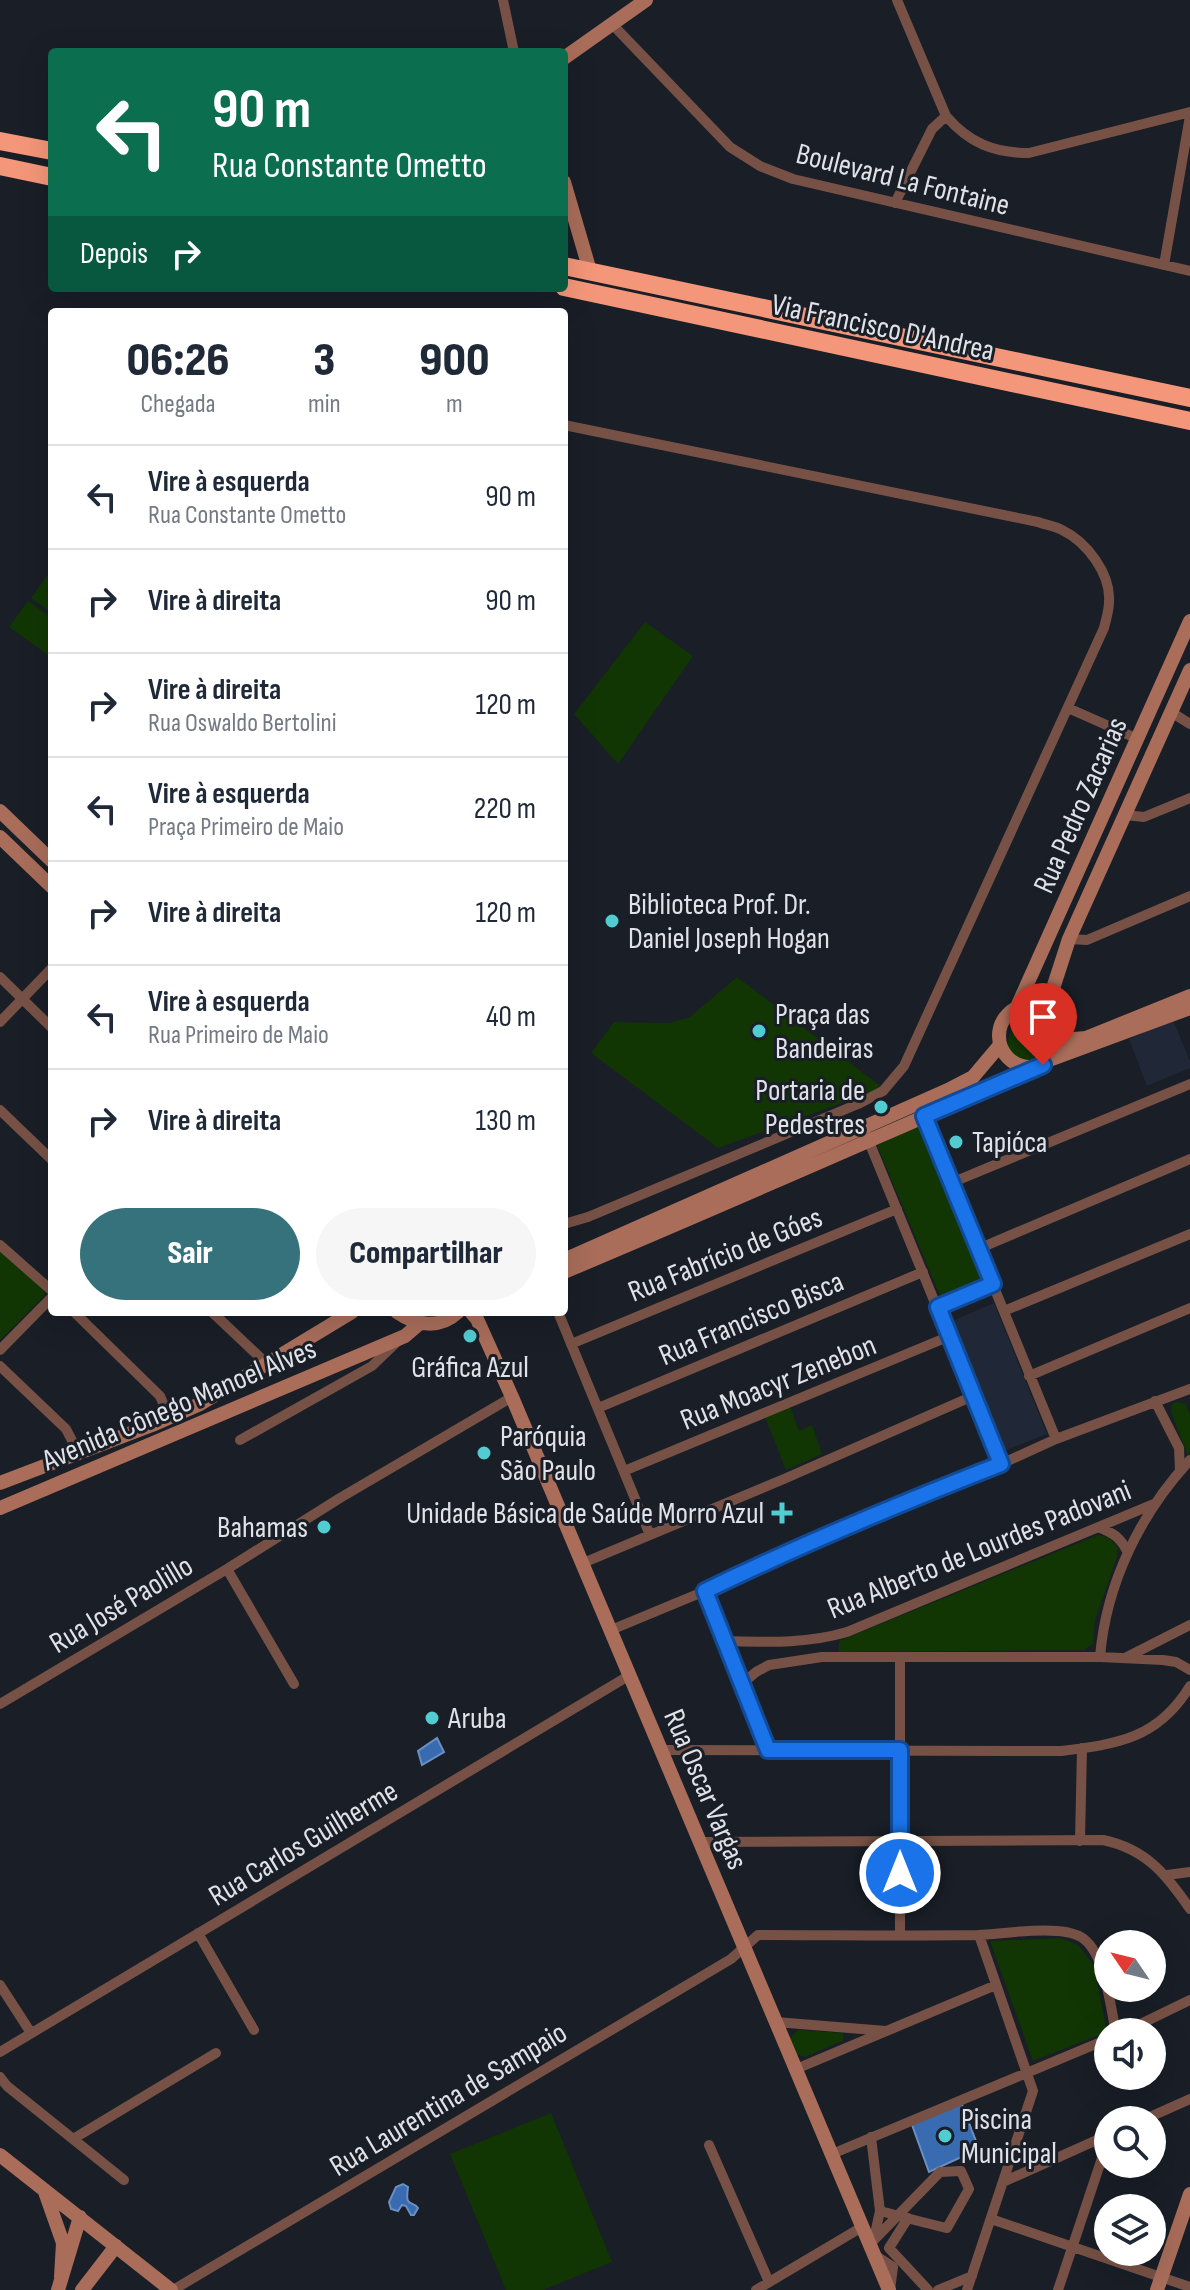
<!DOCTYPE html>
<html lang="pt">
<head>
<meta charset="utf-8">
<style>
	:root { --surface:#fff; --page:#f6f6f7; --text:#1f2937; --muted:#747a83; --line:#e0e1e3; --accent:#36727c }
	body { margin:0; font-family:"Sofia Sans Condensed",sans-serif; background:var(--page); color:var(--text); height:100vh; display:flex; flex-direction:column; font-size:30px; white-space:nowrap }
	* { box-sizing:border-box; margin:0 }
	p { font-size:26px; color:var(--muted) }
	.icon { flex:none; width:44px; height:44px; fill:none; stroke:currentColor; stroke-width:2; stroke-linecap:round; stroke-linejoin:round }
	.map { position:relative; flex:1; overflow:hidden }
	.sheet { position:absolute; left:48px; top:308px; width:520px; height:1008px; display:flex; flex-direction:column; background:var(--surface); border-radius:8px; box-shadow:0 8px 32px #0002 }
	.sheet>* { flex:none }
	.banner { position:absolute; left:48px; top:48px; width:520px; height:244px; border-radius:8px; box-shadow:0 8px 32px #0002; background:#0b6e4f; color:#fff; overflow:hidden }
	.needle { width:52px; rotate:305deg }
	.tools { position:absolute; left:1094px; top:1930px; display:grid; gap:16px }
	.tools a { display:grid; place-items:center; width:72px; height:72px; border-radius:50%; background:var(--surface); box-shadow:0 8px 32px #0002; font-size:40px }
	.pin { position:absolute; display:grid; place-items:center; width:68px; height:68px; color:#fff; margin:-82px -34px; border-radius:50% 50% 50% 0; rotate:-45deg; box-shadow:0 0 8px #0007 }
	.pin .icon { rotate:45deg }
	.me { position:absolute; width:88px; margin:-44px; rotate:0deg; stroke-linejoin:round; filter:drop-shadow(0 0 6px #0008) }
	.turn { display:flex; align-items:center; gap:28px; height:168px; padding:0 32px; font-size:36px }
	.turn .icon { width:104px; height:104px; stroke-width:2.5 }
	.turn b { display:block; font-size:56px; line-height:68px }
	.then { display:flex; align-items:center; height:76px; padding:0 32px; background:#0003; gap:16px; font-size:30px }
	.eta { display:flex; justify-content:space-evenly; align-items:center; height:136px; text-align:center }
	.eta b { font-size:48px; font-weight:800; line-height:56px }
	.button { display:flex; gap:16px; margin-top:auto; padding:16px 32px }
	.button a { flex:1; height:92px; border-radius:48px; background:var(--accent); color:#fff; font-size:32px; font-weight:800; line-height:92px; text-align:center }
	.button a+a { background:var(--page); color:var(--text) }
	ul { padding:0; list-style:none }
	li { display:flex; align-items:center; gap:24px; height:104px; padding:0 32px; border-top:2px solid var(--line) }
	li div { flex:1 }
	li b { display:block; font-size:30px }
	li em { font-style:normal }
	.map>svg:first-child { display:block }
	.built { fill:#202736 }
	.green { fill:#113604 }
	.water { fill:#396bb0; stroke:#6b8fc1; stroke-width:2 }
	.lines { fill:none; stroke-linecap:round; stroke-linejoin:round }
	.street { stroke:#775145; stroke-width:10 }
	.secondary { stroke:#a96d5a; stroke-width:14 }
	.highway { stroke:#f49679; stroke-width:18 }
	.route-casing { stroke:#114b97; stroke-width:20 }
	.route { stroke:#1a73e8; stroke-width:14 }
	.poi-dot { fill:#51ccd1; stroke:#191e27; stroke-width:3 }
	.labels { text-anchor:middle; stroke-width:6; stroke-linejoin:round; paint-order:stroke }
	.street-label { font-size:30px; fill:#dfe2e9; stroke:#191e27 }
	.poi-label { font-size:30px; fill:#dfe2e9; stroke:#191e27; text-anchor:start }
</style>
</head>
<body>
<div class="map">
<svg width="1190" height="2290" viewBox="0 0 1190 2290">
	<rect width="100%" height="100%" fill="#191e27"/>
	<!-- built -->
	<path class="built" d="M1173,1020l17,41v7l-43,18 -18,-47z
		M994,1303l53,131 -46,18 -51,-130z"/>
	<!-- green -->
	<path class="green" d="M50,572l2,1v40l-21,-15z
		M28,601l24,17v40l-43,-31z
		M645,622l48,34 -75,108 -44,-50z
		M737,977l146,111 -165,60 -127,-95 23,-31 55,1 21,-6z
		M1029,1012l19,4 5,10 1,16 -7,9 -21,11 -11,-3 -7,-6c-2,-17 6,-33 21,-41z
		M925,1123l63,154 -47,21 -64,-153z
		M0,1248l44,43 1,4 -45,45z
		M1178,1402l8,2 4,11v38l-2,3 -17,-44 1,-8z
		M790,1406l9,25 13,-6 10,29 -36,16 -21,-53z
		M1098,1535l11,3 9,9 -1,10 -22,63 -2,24 -9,6 -245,2v-11z
		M1061,1938l17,7 16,20 13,67 -74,29 -43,-120z
		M798,2030l45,3 1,7 -39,17 -9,-3 -7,-15z
		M551,2113l61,149 -69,28h-37l-56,-136z"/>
	<!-- water -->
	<path class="water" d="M437,1738l7,14 -22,13 -4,-14z
		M961,2102l18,47 -50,23 -18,-50z
		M403,2184l5,3c-3,22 3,12 10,21l-4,7h-3l-5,-9 -4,-1 -4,6 -7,-2 -2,-7 7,-15z"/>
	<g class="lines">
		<!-- street -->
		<path class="street" d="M503,0l11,52
			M897,0l49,116c23,27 48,37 83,37l161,-41
			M612,24l118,123 30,19 33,13 397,92
			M895,203l37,-74 14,-13
			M1164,265l26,-149
			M564,425l474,97c8,3 17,4 24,8 25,12 49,44 47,72 0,9 -3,17 -5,26l-200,438 -21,25 -25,13 -270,113 -24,7
			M1068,708l70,31
			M1171,712l19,12
			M1125,815l19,2 46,-19
			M1069,939l18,1 103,-44
			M0,977l52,51
			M0,1022l52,-54
			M0,1110l52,50
			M924,1116l132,323
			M863,1127l138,337
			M951,1183l239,-99
			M0,1245l52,46
			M978,1249l212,-90
			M938,1307l55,-23
			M1004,1311l186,-77
			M74,1312l86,84 9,21
			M212,1312l56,53
			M558,1312l92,223
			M571,1344l326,-135
			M0,1350l52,-53
			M0,1366l66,63 12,23
			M1029,1376l161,-68
			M1155,1401l24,47 1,23
			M598,1408l325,-136
			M240,1440l132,-74 25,-24
			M624,1471l326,-135
			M1098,1527c16,6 23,11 30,26
			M583,1563l201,-84 189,-83
			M227,1569l67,115
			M705,1591l63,159
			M611,1630l94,-39 71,-35 114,-49 111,-43 55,-25 134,-50
			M725,1641c42,1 81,3 122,-9l309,-129
			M900,1657v278
			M1100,1657c6,-73 40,-143 90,-197
			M1127,1657l63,-32
			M742,1684l14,-12 13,-7 53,-8h278l63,3 13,2 14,8
			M0,1704l227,-135 113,-71 172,-101
			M661,1750l400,1c56,-7 97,-12 129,-65
			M1080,1841l2,-93
			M700,1842l403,-2c43,9 63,34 87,69
			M1167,1875l23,-3
			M198,1933l56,97
			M0,1985l31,48
			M776,2022l110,9
			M1124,2032l66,-32
			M0,2052l630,-377
			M796,2069l200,-84
			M0,2077l7,9 117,94
			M1143,2120l47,-21
			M871,2137l9,74 -6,27
			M73,2139l143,-86
			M709,2145l60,137
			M832,2154l276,-115
			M1003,2182l105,-47
			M908,2218l-19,30 39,42
			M991,2219l199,68
			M873,2241l67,-69 21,-1 8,18 -22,39c-22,-5 -44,-11 -67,-17
			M876,2256l17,11 -3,23
			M173,2290l558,-331 27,-24c73,0 146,1 220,0 26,-1 81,-11 103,2 24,14 29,69 35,95
			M756,2290l106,-63
			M938,2290l34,-14
			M967,2290l66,-199 -54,-156
			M1058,2290l50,-150"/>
		<!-- secondary -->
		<path class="secondary" d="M564,58l82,-58
			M564,182l26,89
			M0,811l52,50
			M0,837l52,50
			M999 1036a31 31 0 1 1 62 0a31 31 0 1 1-62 0Z
			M1016,1009l174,-388
			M1046,1010l23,-71 121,-269
			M1061,1040l25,-2 104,-42
			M1052,1059l138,-51
			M564,1260l384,-170 25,-13 27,-32
			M564,1272c160,-67 319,-138 479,-207
			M397,1312c20,14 43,17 61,0
			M471,1312l6,7 35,78 377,893
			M0,1483l152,-58 48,-21 152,-92
			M0,1508l405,-172 14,-12
			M0,2155l171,135
			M45,2192l18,51 -2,34
			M58,2290l22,-73
			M82,2290l34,-44
			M1157,2290l33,-96"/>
		<!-- highway -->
		<path class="highway" d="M0,141l52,10
			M0,166l52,11
			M564,266l626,132
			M564,287l626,134"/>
	</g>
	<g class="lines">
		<!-- route casing -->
		<g class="route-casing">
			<path id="route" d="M900,1873v-123h-132l-63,-159c97,-47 196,-88 296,-127l-63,-157 55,-23 -69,-168 119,-51"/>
		</g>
		<!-- route -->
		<use href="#route" class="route"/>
	</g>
	<!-- markers -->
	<g class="poi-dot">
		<circle cx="612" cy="921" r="8"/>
		<circle cx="759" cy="1031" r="8"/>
		<circle cx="881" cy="1107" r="8"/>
		<circle cx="956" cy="1142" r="8"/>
		<circle cx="470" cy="1336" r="8"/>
		<circle cx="484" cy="1453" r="8"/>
		<path d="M778 1501h8v8h8v8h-8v8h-8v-8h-8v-8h8z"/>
		<circle cx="324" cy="1527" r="8"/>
		<circle cx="432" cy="1718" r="8"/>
		<circle cx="945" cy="2136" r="8"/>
	</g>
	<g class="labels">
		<!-- street labels -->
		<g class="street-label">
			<text transform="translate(903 179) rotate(14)" y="10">Boulevard La Fontaine</text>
			<text transform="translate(883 327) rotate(12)" y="10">Via Francisco D'Andrea</text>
			<text transform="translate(1080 805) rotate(-66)" y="10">Rua Pedro Zacarias</text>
			<text transform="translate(725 1254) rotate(-22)" y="10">Rua Fabrício de Góes</text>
			<text transform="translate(751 1318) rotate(-23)" y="10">Rua Francisco Bisca</text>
			<text transform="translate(778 1382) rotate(-22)" y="10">Rua Moacyr Zenebon</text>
			<text transform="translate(179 1404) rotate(-23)" y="10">Avenida Cônego Manoel Alves</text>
			<text transform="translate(979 1549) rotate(-22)" y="10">Rua Alberto de Lourdes Padovani</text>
			<text transform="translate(121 1604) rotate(-31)" y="10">Rua José Paolillo</text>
			<text transform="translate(706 1789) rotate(67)" y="10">Rua Oscar Vargas</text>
			<text transform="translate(303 1843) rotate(-31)" y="10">Rua Carlos Guilherme</text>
			<text transform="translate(448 2099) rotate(-31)" y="10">Rua Laurentina de Sampaio</text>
		</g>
		<!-- poi labels -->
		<g class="poi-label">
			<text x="628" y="914">Biblioteca Prof. Dr.<tspan x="628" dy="34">Daniel Joseph Hogan</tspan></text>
			<text x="775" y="1024">Praça das<tspan x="775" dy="34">Bandeiras</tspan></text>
			<text x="865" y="1100" text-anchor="end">Portaria de<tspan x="865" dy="34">Pedestres</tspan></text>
			<text x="972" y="1152">Tapióca</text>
			<text x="470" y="1377" text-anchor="middle">Gráfica Azul</text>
			<text x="500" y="1446">Paróquia<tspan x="500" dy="34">São Paulo</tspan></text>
			<text x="764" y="1523" text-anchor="end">Unidade Básica de Saúde Morro Azul</text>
			<text x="308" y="1537" text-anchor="end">Bahamas</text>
			<text x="448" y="1728">Aruba</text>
			<text x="961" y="2129">Piscina<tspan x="961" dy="34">Municipal</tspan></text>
		</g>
	</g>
</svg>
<div class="tools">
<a><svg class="needle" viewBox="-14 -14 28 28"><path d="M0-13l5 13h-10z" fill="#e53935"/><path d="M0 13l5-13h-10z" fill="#747a83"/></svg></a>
<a><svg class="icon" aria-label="sound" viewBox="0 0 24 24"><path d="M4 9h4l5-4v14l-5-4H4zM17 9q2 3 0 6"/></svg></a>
<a><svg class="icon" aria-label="search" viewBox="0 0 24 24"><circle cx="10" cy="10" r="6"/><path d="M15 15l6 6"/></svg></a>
<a><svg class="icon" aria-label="layers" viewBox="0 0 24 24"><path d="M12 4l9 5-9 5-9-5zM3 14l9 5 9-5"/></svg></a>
</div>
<div class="pin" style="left:1043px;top:1065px;background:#d93025"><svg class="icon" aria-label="arrive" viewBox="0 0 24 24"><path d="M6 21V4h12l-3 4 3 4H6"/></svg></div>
<svg class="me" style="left:900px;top:1873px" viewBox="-20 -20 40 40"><circle r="17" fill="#1a73e8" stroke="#fff" stroke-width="3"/><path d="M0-11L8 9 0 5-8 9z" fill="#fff"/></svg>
<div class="banner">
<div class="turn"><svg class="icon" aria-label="left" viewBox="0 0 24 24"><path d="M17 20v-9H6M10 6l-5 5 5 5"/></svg><div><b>90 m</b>Rua Constante Ometto</div></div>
<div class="then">Depois<svg class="icon" aria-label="right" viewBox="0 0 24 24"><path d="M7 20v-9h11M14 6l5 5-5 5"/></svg></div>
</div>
<section class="sheet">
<div class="eta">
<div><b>06:26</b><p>Chegada</p></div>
<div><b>3</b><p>min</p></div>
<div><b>900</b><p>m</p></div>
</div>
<ul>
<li><svg class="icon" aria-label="left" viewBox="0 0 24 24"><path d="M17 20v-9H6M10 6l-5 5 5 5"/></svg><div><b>Vire à esquerda</b><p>Rua Constante Ometto</p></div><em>90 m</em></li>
<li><svg class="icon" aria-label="right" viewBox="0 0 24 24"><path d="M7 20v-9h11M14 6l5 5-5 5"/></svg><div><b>Vire à direita</b></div><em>90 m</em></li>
<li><svg class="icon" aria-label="right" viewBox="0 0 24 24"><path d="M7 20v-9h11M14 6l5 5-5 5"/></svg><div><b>Vire à direita</b><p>Rua Oswaldo Bertolini</p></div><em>120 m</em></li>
<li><svg class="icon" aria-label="left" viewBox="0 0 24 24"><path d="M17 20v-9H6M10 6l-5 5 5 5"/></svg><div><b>Vire à esquerda</b><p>Praça Primeiro de Maio</p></div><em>220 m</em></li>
<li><svg class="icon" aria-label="right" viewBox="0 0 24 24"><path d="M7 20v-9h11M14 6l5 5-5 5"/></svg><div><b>Vire à direita</b></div><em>120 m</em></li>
<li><svg class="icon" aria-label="left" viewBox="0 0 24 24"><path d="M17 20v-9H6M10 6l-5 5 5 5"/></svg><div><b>Vire à esquerda</b><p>Rua Primeiro de Maio</p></div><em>40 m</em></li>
<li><svg class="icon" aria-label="right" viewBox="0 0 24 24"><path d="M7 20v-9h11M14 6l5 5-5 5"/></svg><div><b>Vire à direita</b></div><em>130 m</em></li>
</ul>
<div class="button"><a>Sair</a><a>Compartilhar</a></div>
</section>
</div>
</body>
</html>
